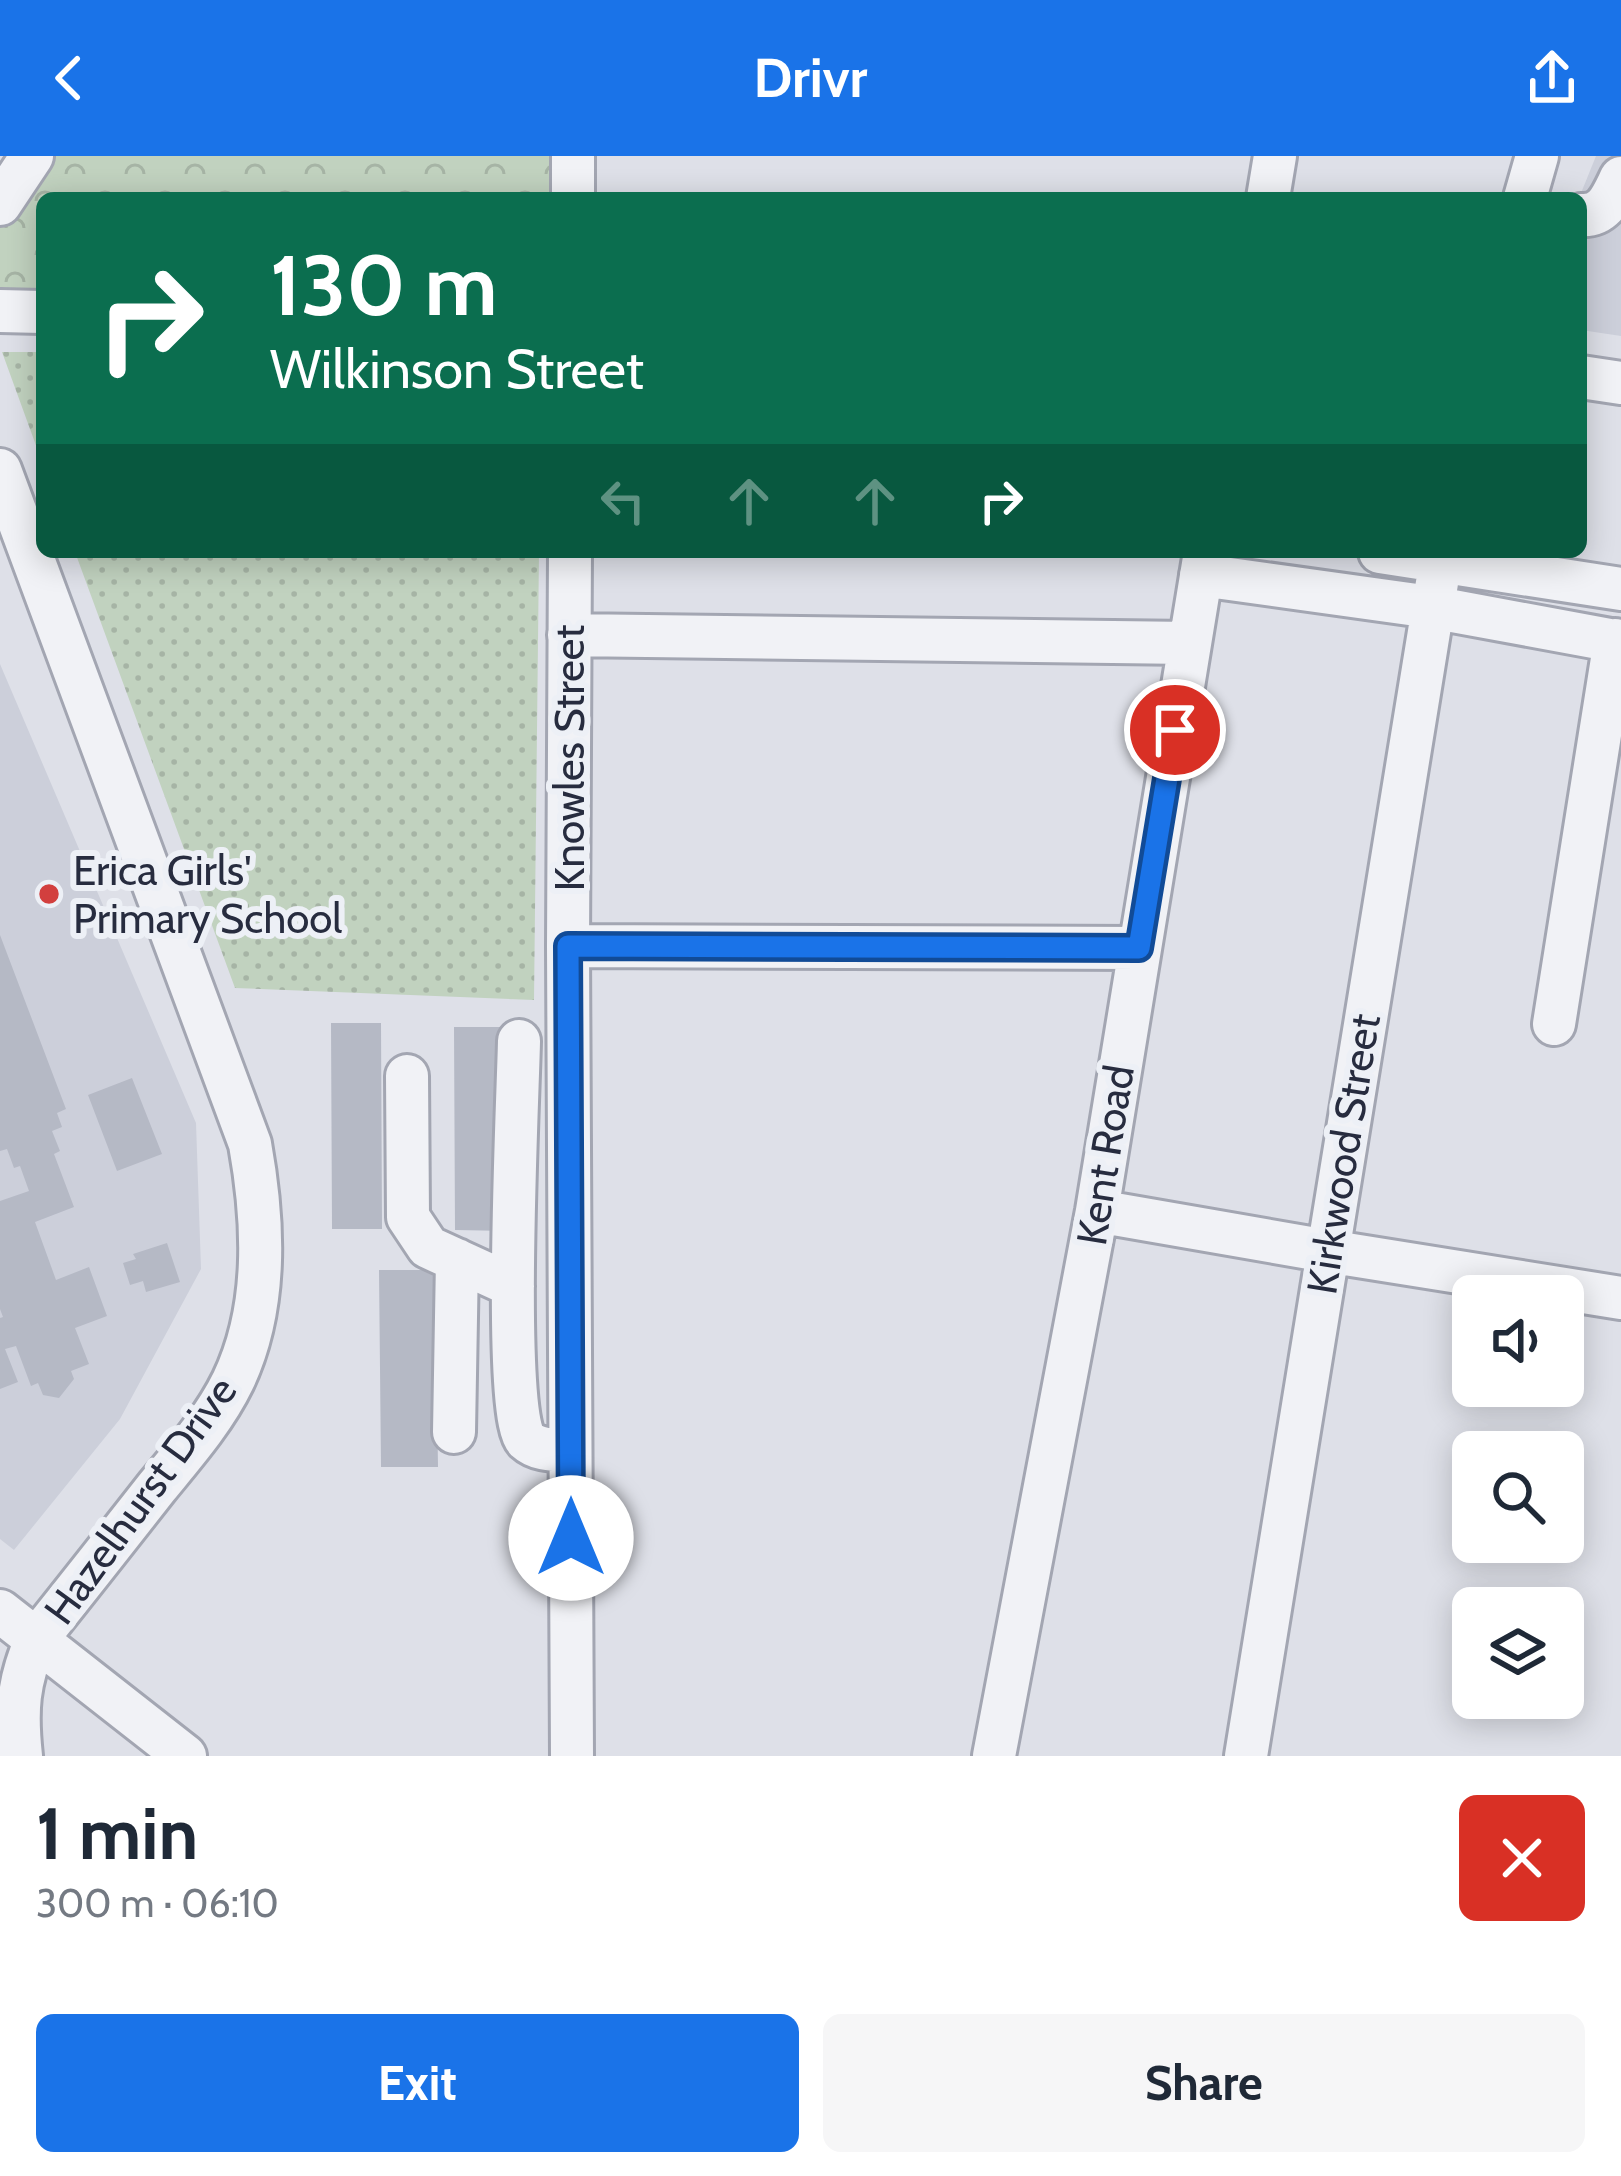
<!DOCTYPE html>
<html lang="en">
<head>
<meta charset="utf-8">
<style>
	:root { --surface:#fff; --page:#f6f6f7; --text:#1f2937; --muted:#747a83; --accent:#1a73e8 }
	body { margin:0; font-family:Cabin,sans-serif; background:var(--page); color:var(--text); height:100vh; display:flex; flex-direction:column; font-size:45px; white-space:nowrap }
	* { box-sizing:border-box; margin:0 }
	p { font-size:39px; color:var(--muted) }
	.icon { flex:none; width:66px; height:66px; fill:none; stroke:currentColor; stroke-width:2; stroke-linecap:round; stroke-linejoin:round }
	.map { position:relative; height:1600px; overflow:hidden }
	.side { display:flex; flex-direction:column; background:var(--surface); flex:1 }
	.side>* { flex:none }
	.banner { position:absolute; left:36px; top:36px; width:1551px; height:366px; border-radius:18px; box-shadow:0 6px 30px #0003; background:#0b6e4f; color:#fff; overflow:hidden }
	.controls { position:absolute; left:1452px; top:1119px; display:grid; gap:24px }
	.controls a { display:grid; place-items:center; width:132px; height:132px; border-radius:18px; background:var(--surface); box-shadow:0 6px 30px #0003; font-size:60px }
	.pin { position:absolute; display:grid; place-items:center; width:102px; height:102px; color:#fff; margin:-51px; border:6px solid #fff; border-radius:50%; box-shadow:0 3px 12px #0007 }
	.me { position:absolute; width:132px; margin:-66px; rotate:0deg; stroke-linejoin:round; filter:drop-shadow(0 0 9px #0008) }
	.turn { display:flex; align-items:center; gap:42px; height:252px; padding:0 36px; font-size:54px }
	.turn .icon { width:156px; height:156px; stroke-width:2.5 }
	.turn b { display:block; font-size:84px; line-height:102px }
	.lanes { display:flex; align-items:center; height:114px; padding:0 36px; background:#0003; justify-content:center; gap:60px; direction:ltr }
	.lanes .off { opacity:.35 }
	.round { display:grid; place-items:center; flex:none; width:126px; height:126px; border-radius:18px; background:var(--page) }
	.summary { display:flex; align-items:center; justify-content:space-between; height:204px; padding:0 36px }
	h1 { font-size:72px; font-weight:800; line-height:90px }
	.primary-button { display:flex; gap:24px; margin-top:auto; padding:24px 36px }
	.primary-button a { flex:1; height:138px; border-radius:18px; background:var(--accent); color:#fff; font-size:48px; font-weight:800; line-height:138px; text-align:center }
	.primary-button a+a { background:var(--page); color:var(--text) }
	header { display:flex; justify-content:space-between; align-items:center; height:156px; padding:0 36px; background:var(--accent); color:#fff; font-size:54px; font-weight:800 }
	.map>svg:first-child { display:block }
	.built { fill:#cccfda }
	.grass { fill:url(#grass-dots) }
	.park { fill:url(#park-crowns) }
	.building { fill:#b5b9c5 }
	.lines { fill:none; stroke-linecap:round; stroke-linejoin:round }
	.minor-casing { stroke:#a3a6b2; stroke-width:48 }
	.minor { stroke:#f1f2f6; stroke-width:42 }
	.route-casing { stroke:#114b97; stroke-width:30 }
	.route { stroke:#1a73e8; stroke-width:21 }
	.poi-dot { fill:#d23f3e; stroke:#edf0f6; stroke-width:4.5 }
	.labels { text-anchor:middle; stroke-width:12; stroke-linejoin:round; paint-order:stroke }
	.street-label { font-size:42px; fill:#272c3f; stroke:#edf0f6 }
	.poi-label { font-size:42px; fill:#272c3f; stroke:#edf0f6; text-anchor:start }
</style>
</head>
<body>
<header><svg class="icon" aria-label="back" viewBox="0 0 24 24"><path d="M15 5l-7 7 7 7"/></svg>Drivr<svg class="icon" aria-label="share" viewBox="0 0 24 24"><path d="M12 15V3M7 8l5-5 5 5M5 13v7h14v-7"/></svg></header>
<div class="map">
<svg width="1621" height="1600" viewBox="0 0 1621 1600">
	<defs>
		<pattern id="grass-dots" width="8" height="8" patternUnits="userSpaceOnUse" patternTransform="scale(3)"><rect width="8" height="8" fill="#c1d2bf"/><path d="M2 2h.1M6 6h.1" fill="none" stroke="#a6b4a5" stroke-width="1.8" stroke-linecap="round"/></pattern>
		<pattern id="park-crowns" width="20" height="18" patternUnits="userSpaceOnUse" patternTransform="scale(3)"><rect width="20" height="18" fill="#c1d2bf"/><path d="M2 6a3 3 0 1 1 6 0M12 15a3 3 0 1 1 6 0" fill="none" stroke="#a6b4a5"/></pattern>
	</defs>
	<rect width="100%" height="100%" fill="#dee0e8"/>
	<!-- built -->
	<path class="built" d="M1596,0h25v180l-40,-6v-132h-2z
		M0,508l196,459 5,146 -81,150 -106,131 -14,-11z"/>
	<!-- grass -->
	<path class="grass" d="M2,196h40v110z
		M75,396h464l-5,448 -299,-12z"/>
	<!-- park -->
	<path class="park" d="M47,0h506l-1,42h-510v112h-42v-93z"/>
	<!-- building -->
	<path class="building" d="M0,779l66,174 -9,4 5,14 -10,4 8,20 -6,3 20,53 -39,15 21,58 33,-13 18,49 -32,12 14,36 -18,7 3,8 -15,19 -16,-3 -5,-12 -7,3 -15,-40 -11,3 13,33 -18,7v-71l3,-1 -3,-8v-108l29,-10 -9,-25 -6,2 -7,-19 -7,2z
		M331,867h50l1,206h-50z
		M454,871h55v204l-54,-1z
		M132,922l30,76 -45,17 -29,-76z
		M167,1087l13,39 -34,10 -3,-11 -13,4 -7,-22 13,-4 -3,-5z
		M379,1114h56l3,197h-57z"/>
	<g class="lines">
		<!-- minor casing -->
		<g class="minor-casing">
			<path id="minor" d="M573,42v-42
				M1268,42l7,-42
				M1525,42l12,-42
				M0,48l32,-48
				M1581,59c24,2 31,-19 40,-37
				M0,155l42,1
				M1581,221l40,6
				M0,314l250,674c14,78 18,164 -17,237 -19,39 -49,73 -76,106 -40,51 -80,102 -121,153 -18,42 -20,70 -15,116
				M570,396l-2,394 4,810
				M1380,396l241,37
				M1201,419l230,32 190,35
				M569,479l621,8
				M568,790l571,2
				M1554,868l61,-384
				M519,885c-1,54 -17,373 7,399 12,11 30,10 44,11
				M407,920l1,141 20,30 85,39
				M1097,1055l230,40 294,47
				M454,1276l3,-172
				M0,1455l185,145
				M994,1600l103,-545 108,-659
				M1246,1600l196,-1204"/>
		</g>
		<!-- minor -->
		<use href="#minor" class="minor"/>
	</g>
	<g class="lines">
		<!-- route casing -->
		<g class="route-casing">
			<path id="route" d="M571,1382l-3,-592 571,2 36,-218"/>
		</g>
		<!-- route -->
		<use href="#route" class="route"/>
	</g>
	<!-- markers -->
	<circle class="poi-dot" cx="49" cy="738" r="12"/>
	<g class="labels">
		<!-- street labels -->
		<g class="street-label">
			<text transform="translate(569 602) rotate(-90)" y="15">Knowles Street</text>
			<text transform="translate(1343 998) rotate(-81)" y="15">Kirkwood Street</text>
			<text transform="translate(1105 999) rotate(-81)" y="15">Kent Road</text>
			<text transform="translate(140 1344) rotate(-54)" y="15">Hazelhurst Drive</text>
		</g>
		<!-- poi labels -->
		<g class="poi-label">
			<text x="73" y="729">Erica Girls'<tspan x="73" dy="48">Primary School</tspan></text>
		</g>
	</g>
</svg>
<div class="controls">
<a><svg class="icon" aria-label="sound" viewBox="0 0 24 24"><path d="M4 9h4l5-4v14l-5-4H4zM17 9q2 3 0 6"/></svg></a>
<a><svg class="icon" aria-label="search" viewBox="0 0 24 24"><circle cx="10" cy="10" r="6"/><path d="M15 15l6 6"/></svg></a>
<a><svg class="icon" aria-label="layers" viewBox="0 0 24 24"><path d="M12 4l9 5-9 5-9-5zM3 14l9 5 9-5"/></svg></a>
</div>
<div class="pin" style="left:1175px;top:574px;background:#d93025"><svg class="icon" aria-label="arrive" viewBox="0 0 24 24"><path d="M6 21V4h12l-3 4 3 4H6"/></svg></div>
<svg class="me" style="left:571px;top:1382px" viewBox="-20 -20 40 40"><circle r="19" fill="#fff"/><path d="M0-13L10 11 0 6-10 11z" fill="#1a73e8"/></svg>
<div class="banner">
<div class="turn"><svg class="icon" aria-label="right" viewBox="0 0 24 24"><path d="M7 20v-9h11M14 6l5 5-5 5"/></svg><div><b>130 m</b>Wilkinson Street</div></div>
<div class="lanes"><svg class="icon off" aria-label="left" viewBox="0 0 24 24"><path d="M17 20v-9H6M10 6l-5 5 5 5"/></svg><svg class="icon off" aria-label="ahead" viewBox="0 0 24 24"><path d="M12 20V5M6 11l6-6 6 6"/></svg><svg class="icon off" aria-label="ahead" viewBox="0 0 24 24"><path d="M12 20V5M6 11l6-6 6 6"/></svg><svg class="icon" aria-label="right" viewBox="0 0 24 24"><path d="M7 20v-9h11M14 6l5 5-5 5"/></svg></div>
</div>
</div>
<section class="side">
<div class="summary"><div><h1>1 min</h1><p>300 m · 06:10</p></div><a class="round" style="background:#d93025;color:#fff"><svg class="icon" aria-label="close" viewBox="0 0 24 24"><path d="M6 6l12 12M18 6L6 18"/></svg></a></div>
<div class="primary-button"><a>Exit</a><a>Share</a></div>
</section>
</body>
</html>
